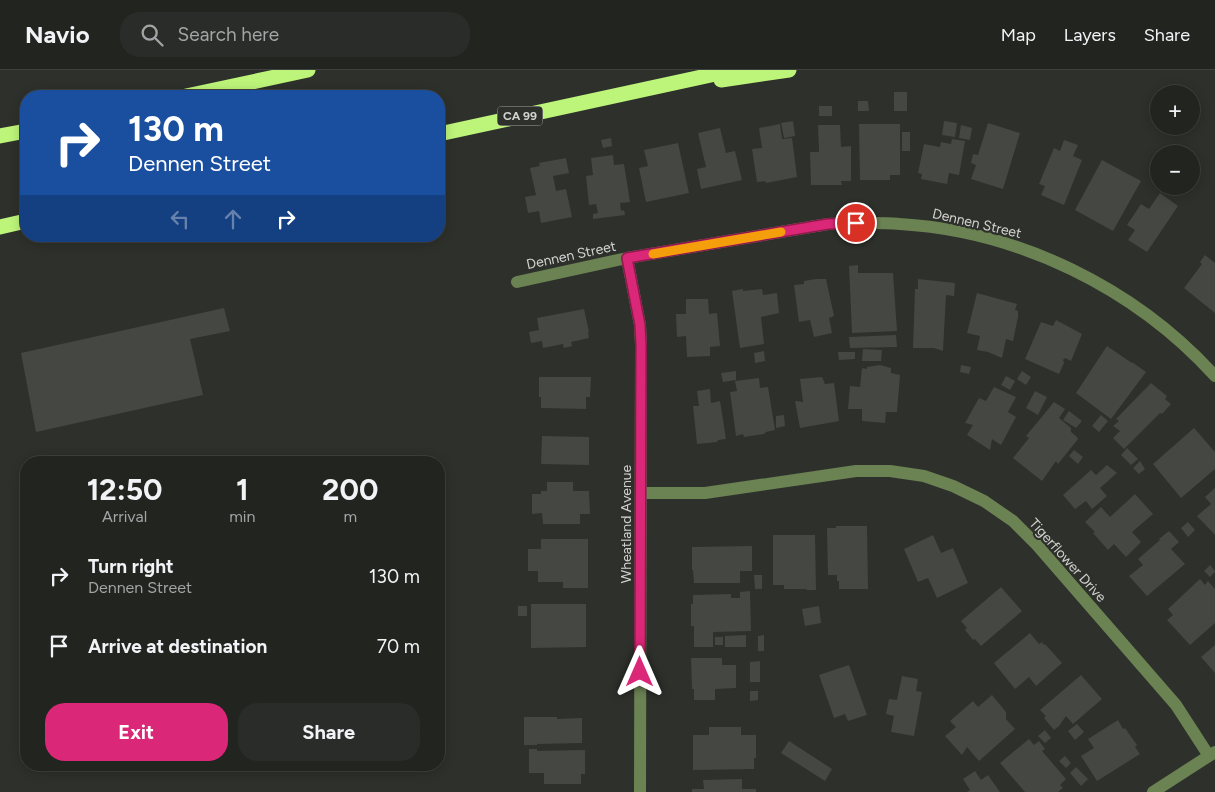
<!DOCTYPE html>
<html lang="en">
<head>
<meta charset="utf-8">
<style>
	:root { --surface:#222420; --page:#2a2c29; --text:#f1f3f6; --muted:#a2a4a5; --line:#3f413e; --accent:#db2777 }
	body { margin:0; font-family:Figtree,sans-serif; background:var(--page); color:var(--text); height:100vh; display:flex; flex-direction:column; font-size:19px; white-space:nowrap }
	* { box-sizing:border-box; margin:0 }
	p { font-size:16px; color:var(--muted) }
	.icon { flex:none; width:28px; height:28px; fill:none; stroke:currentColor; stroke-width:2; stroke-linecap:round; stroke-linejoin:round }
	.map { position:relative; flex:1; overflow:hidden }
	.side { position:absolute; left:20px; top:386px; width:425px; height:315px; display:flex; flex-direction:column; background:var(--surface); border-radius:20px; box-shadow:0 2px 12px #0003,0 0 0 1px var(--line) }
	.side>* { flex:none }
	.hud { position:absolute; left:20px; top:20px; width:425px; height:152px; border-radius:20px; box-shadow:0 2px 12px #0003,0 0 0 1px var(--line); background:#1a4fa0; color:#fff; overflow:hidden }
	.buttons { position:absolute; left:1150px; top:15px; display:grid; gap:10px }
	.buttons a { display:grid; place-items:center; width:50px; height:50px; border-radius:50%; background:var(--surface); box-shadow:0 2px 12px #0003,0 0 0 1px var(--line); font-size:25px }
	.pin { position:absolute; display:grid; place-items:center; width:42px; height:42px; color:#fff; margin:-21px; border:2px solid #fff; border-radius:50%; box-shadow:0 1px 5px #0007 }
	.me { position:absolute; width:55px; margin:-28px; rotate:0deg; stroke-linejoin:round; filter:drop-shadow(0 0 4px #0008) }
	.turn { display:flex; align-items:center; gap:18px; height:105px; padding:0 25px; font-size:22px }
	.turn .icon { width:65px; height:65px; stroke-width:2.5 }
	.turn b { display:block; font-size:35px; line-height:42px }
	.lanes { display:flex; align-items:center; height:48px; padding:0 25px; background:#0003; justify-content:center; gap:25px; direction:ltr }
	.lanes .off { opacity:.35 }
	.eta { display:flex; justify-content:space-evenly; align-items:center; height:85px; text-align:center }
	.eta b { font-size:30px; font-weight:700; line-height:35px }
	.button { display:flex; gap:10px; margin-top:auto; padding:10px 25px }
	.button a { flex:1; height:58px; border-radius:20px; background:var(--accent); color:#fff; font-size:20px; font-weight:700; line-height:58px; text-align:center }
	.button a+a { background:var(--page); color:var(--text) }
	ul { padding:0; list-style:none }
	li { display:flex; align-items:center; gap:15px; height:70px; padding:0 25px }
	li div { flex:1 }
	li b { display:block; font-size:19px }
	li em { font-style:normal }
	header { display:flex; align-items:center; gap:30px; box-sizing:border-box; height:70px; padding:0 25px; background:var(--surface); border-bottom:1px solid var(--line) }
	header strong { font-size:24px }
	nav { display:flex; gap:28px; margin-inline-start:auto; font-size:18px }
	.search { width:350px; height:45px; background:var(--page); display:flex; align-items:center; gap:12px; box-sizing:border-box; padding:0 18px; border-radius:20px; color:var(--muted); font-size:19px }
	.map>svg:first-child { display:block }
	.building { fill:#444742 }
	.lines { fill:none; stroke-linecap:round; stroke-linejoin:round }
	.minor { stroke:#6b8253; stroke-width:12 }
	.highway { stroke:#bdf57a; stroke-width:15 }
	.route-casing { stroke:#8e194d; stroke-width:12 }
	.route { stroke:#db2777; stroke-width:9 }
	.slow { stroke:#f59e0b; stroke-width:9 }
	.labels { text-anchor:middle; stroke-width:4.5; stroke-linejoin:round; paint-order:stroke }
	.shield { fill:#2e302b; stroke:#a1a29e; stroke-width:1 }
	.shield-label { font-size:12px; font-weight:bold; fill:#d2d3d0 }
	.street-label { font-size:14px; fill:#d2d3d0; stroke:#2e302b }
</style>
</head>
<body>
<header>
<strong>Navio</strong>
<div class="search"><svg class="icon" aria-label="search" viewBox="0 0 24 24"><circle cx="10" cy="10" r="6"/><path d="M15 15l6 6"/></svg>Search here</div>
<nav><a>Map</a><a>Layers</a><a>Share</a></nav>
</header>
<div class="map">
<svg width="1215" height="722" viewBox="0 0 1215 722">
	<rect width="100%" height="100%" fill="#2e302b"/>
	<!-- building -->
	<path class="building" d="M894,22h13v19h-13z
		M858,31h10l1,10h-11z
		M819,36h13v10h-13z
		M793,51l2,15 -11,2 -3,-15z
		M944,51l13,2 -2,14 -13,-2z
		M988,53l32,10 -17,56 -32,-10 5,-14 -5,-2 2,-9 5,1z
		M780,54l2,15 10,-1 5,39 -31,6 -1,-2 -8,1 -5,-33 10,-1 -3,-20z
		M859,54h41v51h-10v5h-30z
		M818,55h22l1,22 10,-1v35h-10l1,4h-31l-1,-33h9z
		M961,55l11,3 -2,12 -11,-2z
		M720,58l6,25 9,-2 7,29 -41,9 -4,-20 9,-2 -8,-34z
		M902,62h8v19h-8z
		M611,68l1,8 -9,2 -2,-8z
		M952,69l13,2 -6,34 -10,-2 -2,11 -26,-5 1,-5 -4,-1 6,-29 16,3 1,-5 10,2z
		M1064,70l14,5 -5,11 9,4 -18,45 -23,-10 4,-9 -6,-2 15,-36 6,3z
		M678,73l11,50 -43,9 -7,-34 9,-2 -4,-16z
		M613,85l1,10 10,-1 6,38 -10,1 1,8 3,-1 1,5 -32,4v-5l5,-1 -2,-9 -7,1 -3,-29 7,-1 -2,-17z
		M566,88l3,15 -16,3 3,15 10,-2 6,28 -31,6 -2,-12 -11,2 -3,-16 11,-2 -6,-27 10,-2 -1,-3z
		M1102,90l39,21 -28,50 -38,-21z
		M1160,123l18,13 -31,46 -19,-12 7,-10 -8,-5 14,-21 8,5z
		M1205,185l10,8v50l-31,-25 18,-24 -2,-2z
		M858,195v8h35l4,58 -45,2 -3,-67z
		M816,209h10l8,37 -5,2 3,15 -18,4 -4,-17 -11,2 -5,-37 10,-1v-3z
		M918,209l37,4 -1,13 -8,-1 -3,56 -9,-3h-21l2,-59h3z
		M743,219v2l19,-2 1,6 14,-2 2,20 -18,4 3,27 -24,4 -8,-57z
		M977,223l40,11 -2,6 3,1v6l-5,24 -7,-2 -4,19 -14,-6 -11,-2 3,-14 -13,-3z
		M686,229h22l1,15 8,-1 3,33 -10,1v9l-23,1 -1,-21 -9,1 -1,-23h10z
		M224,238l6,23 -40,8 13,56 -167,37 -15,-79z
		M584,239l5,23h-1l1,6 -18,4 1,4 -8,2 -1,-4 -20,4 -1,-7 -11,2 -2,-11 10,-2 -2,-12z
		M1056,250l26,14 -11,27 -6,-3 -2,2 1,3 -5,11 -34,-15 16,-37 12,4z
		M896,265l1,12 -47,1 -1,-11z
		M1107,276l25,17v-1l14,10 -35,47 -35,-26z
		M863,279l19,1 -1,11h-19z
		M764,281l1,10 -10,2 -1,-10z
		M838,282h17v7l-16,1z
		M880,295l11,3v5l9,2 -3,37h-11l-1,11 -23,-2v-12h-14l2,-23 10,1 2,-19 5,1v-2z
		M961,295l10,2 -2,7 -9,-2z
		M736,301v9l-13,2 -2,-9z
		M1022,301l9,6 -5,8 -9,-6z
		M1006,306l9,5 -5,9 -9,-5z
		M539,307h52l-1,20h-4v12l-45,-1v-11h-2z
		M822,307l3,7 9,-1 5,38 -39,7 -5,-27 8,1 -3,-23z
		M759,308l1,10 8,-1 7,43 -9,2 -2,2 -20,3 -1,-3 -7,2 -6,-44 7,-1 -2,-10z
		M1151,313l16,13 -2,3 6,5 -9,10 -2,-1 -36,36 -11,-11 7,-7 -7,-5 6,-5 -3,-2z
		M994,317l22,10 -8,15 8,5 -15,28 -9,-6 -2,11 -23,-15 6,-10 -8,-2 14,-25 7,3z
		M710,319l1,14 9,-2 6,38 -8,1 -1,2 -20,2 -4,-38h6l-2,-15z
		M1035,321l12,6 -9,18 -12,-7z
		M1054,332l11,7 -6,9 12,10v4l6,5 1,2 -20,25 -2,-3 -14,20 -29,-23 16,-20 -3,-2z
		M1069,341l13,10 -6,7 -13,-8z
		M784,345l1,11 -9,2v-12z
		M1101,345l7,6 -9,11 -7,-6z
		M1194,358l21,24v17l-34,29 -28,-34z
		M542,366l47,1v28l-48,-1z
		M1127,378l11,11 -7,6 -10,-10z
		M1074,380l9,7 -5,7 -9,-8z
		M1140,391l5,8 -6,5 -6,-6z
		M1107,395l10,8 -17,15 7,8 -15,13 -6,-8 -11,8 -12,-14 28,-25 5,5z
		M547,412h26v9h16l1,23h-10v10h-37l-1,-11 -10,1v-20h9v-3h6z
		M1215,418v47l-18,-19 14,-12 -6,-7z
		M1135,424l18,20 -21,18 9,10 -15,15 -12,-13 -6,6 -15,-17 2,-1 -10,-10 16,-15 9,10z
		M1188,452l7,8 -7,7 -7,-9z
		M836,456h31l1,63h-29v-8h-2v-6h-9l-1,-47h9z
		M1169,461l10,11 -8,7 14,15 -38,32 -18,-20 14,-11 -5,-6 22,-19 -1,-1z
		M773,465h42l1,55h-9l-1,-1h-22v-4h-11z
		M933,465l8,18 12,-5 15,35 -31,15 -9,-20 -10,4 -14,-33z
		M541,469h47v49h-25v-6h-25v-11h-10v-22h13z
		M752,476v25h-12v12h-46l-1,-13h-1v-23z
		M1210,495l5,6v1l-5,5 -6,-6z
		M754,505h8v14h-7z
		M1200,509l5,6 3,-4 7,8v34l-25,22 -23,-25 6,-5 -5,-6z
		M1001,517l21,24 -41,35 -6,-7 -2,1 -8,-10 2,-2 -6,-7z
		M750,521l1,40 -38,1v15h-19v-21h-3v-22h2v-9l38,-1v4h9v-6z
		M531,534h55v43l-55,1z
		M518,536h9v10h-9z
		M819,536l2,17 -16,3 -3,-17z
		M1030,563l9,11 3,-2 2,3 1,-1 17,19 -26,23 -7,-9 -14,12 -21,-26z
		M746,565v12h-21v-11z
		M764,565v16h-6v-15z
		M715,567h8v8h-8z
		M1215,575v28l-14,-16z
		M691,588h31v7h14v23l-21,1v11h-21v-11h-2z
		M760,591v21h-10v-20z
		M849,595l18,50 -19,6 -3,-7 -11,4 -15,-43z
		M1081,605l21,24 -29,25 -7,-8 -7,10 -5,4 -10,-12 2,-2 -6,-6z
		M902,606l16,3 -2,12 6,1 -8,44 -23,-4 3,-16 -8,-2 3,-15 8,1z
		M750,621h8v9l-8,1z
		M992,625l14,17v7l9,10 -36,32 -12,-14 -5,8 -17,-19 11,-9 -6,-6 23,-20 5,6z
		M524,647h33v2l25,-1v25l-45,1v1h-13z
		M1118,650l5,9 2,-1 12,17 -2,2 5,7 -43,27 -16,-25 13,-8 -6,-9z
		M1077,654l7,8 -9,8 -7,-9z
		M709,657h32v8h15v23h-2v11l-61,1v-35h16z
		M1045,660l6,8 -6,5 -7,-7z
		M1029,669l5,6 5,-4 6,8 -3,2 24,28 -6,6 3,3 -5,4h-33l-25,-29z
		M789,671l43,28 -7,12 -44,-28z
		M529,679h8v2l48,-1v24h-4v10h-37v-11h-15z
		M1065,686l6,7 -5,5 -7,-7z
		M1076,697l12,12 -7,7 -11,-13z
		M975,701l6,9 7,-5 12,17h-33l3,-2 -7,-11z
		M742,709v10h14v3h-64v-3h12l-1,-9z"/>
	<g class="lines">
		<!-- minor -->
		<path class="minor" d="M627,188l13,67 1,20 -1,447
			M517,212l110,-24 201,-34c24,-1 48,-2 72,0 119,7 235,64 315,152
			M641,423h64l151,-22h34l34,5 29,10 31,15 29,20 24,24 139,160 33,51
			M1153,722l62,-40"/>
		<!-- highway -->
		<path class="highway" d="M721,10l68,-10
			M186,26l122,-26
			M439,64l295,-64
			M0,66l26,-5
			M0,157l26,-6"/>
	</g>
	<g class="lines">
		<!-- route casing -->
		<g class="route-casing">
			<path id="route" d="M640,602l1,-327 -1,-20 -13,-67 201,-34 28,-1"/>
		</g>
		<!-- route -->
		<use href="#route" class="route"/>
		<!-- slow -->
		<path class="slow" d="M653,184l128,-22"/>
	</g>
	<g class="labels">
		<!-- shield labels -->
		<rect class="shield" x="497.5" y="36.5" width="45" height="19" rx="4"/>
		<g class="shield-label">
			<text x="520" y="50">CA 99</text>
		</g>
		<!-- street labels -->
		<g class="street-label">
			<text transform="translate(977 153) rotate(13)" y="5">Dennen Street</text>
			<text transform="translate(571 185) rotate(-12)" y="5">Dennen Street</text>
			<text transform="translate(626 454) rotate(-90)" y="5">Wheatland Avenue</text>
			<text transform="translate(1068 490) rotate(48)" y="5">Tigerflower Drive</text>
		</g>
	</g>
</svg>
<div class="buttons">
<a>+</a>
<a>−</a>
</div>
<div class="pin" style="left:856px;top:153px;background:#d93025"><svg class="icon" aria-label="arrive" viewBox="0 0 24 24"><path d="M6 21V4h12l-3 4 3 4H6"/></svg></div>
<svg class="me" style="left:640px;top:602px" viewBox="-20 -20 40 40"><path d="M0-17L14 15 0 8-14 15z" fill="#db2777" stroke="#fff" stroke-width="4"/></svg>
<div class="hud">
<div class="turn"><svg class="icon" aria-label="right" viewBox="0 0 24 24"><path d="M7 20v-9h11M14 6l5 5-5 5"/></svg><div><b>130 m</b>Dennen Street</div></div>
<div class="lanes"><svg class="icon off" aria-label="left" viewBox="0 0 24 24"><path d="M17 20v-9H6M10 6l-5 5 5 5"/></svg><svg class="icon off" aria-label="ahead" viewBox="0 0 24 24"><path d="M12 20V5M6 11l6-6 6 6"/></svg><svg class="icon" aria-label="right" viewBox="0 0 24 24"><path d="M7 20v-9h11M14 6l5 5-5 5"/></svg></div>
</div>
<section class="side">
<div class="eta">
<div><b>12:50</b><p>Arrival</p></div>
<div><b>1</b><p>min</p></div>
<div><b>200</b><p>m</p></div>
</div>
<ul>
<li><svg class="icon" aria-label="right" viewBox="0 0 24 24"><path d="M7 20v-9h11M14 6l5 5-5 5"/></svg><div><b>Turn right</b><p>Dennen Street</p></div><em>130 m</em></li>
<li><svg class="icon" aria-label="arrive" viewBox="0 0 24 24"><path d="M6 21V4h12l-3 4 3 4H6"/></svg><div><b>Arrive at destination</b></div><em>70 m</em></li>
</ul>
<div class="button"><a>Exit</a><a>Share</a></div>
</section>
</div>
</body>
</html>
